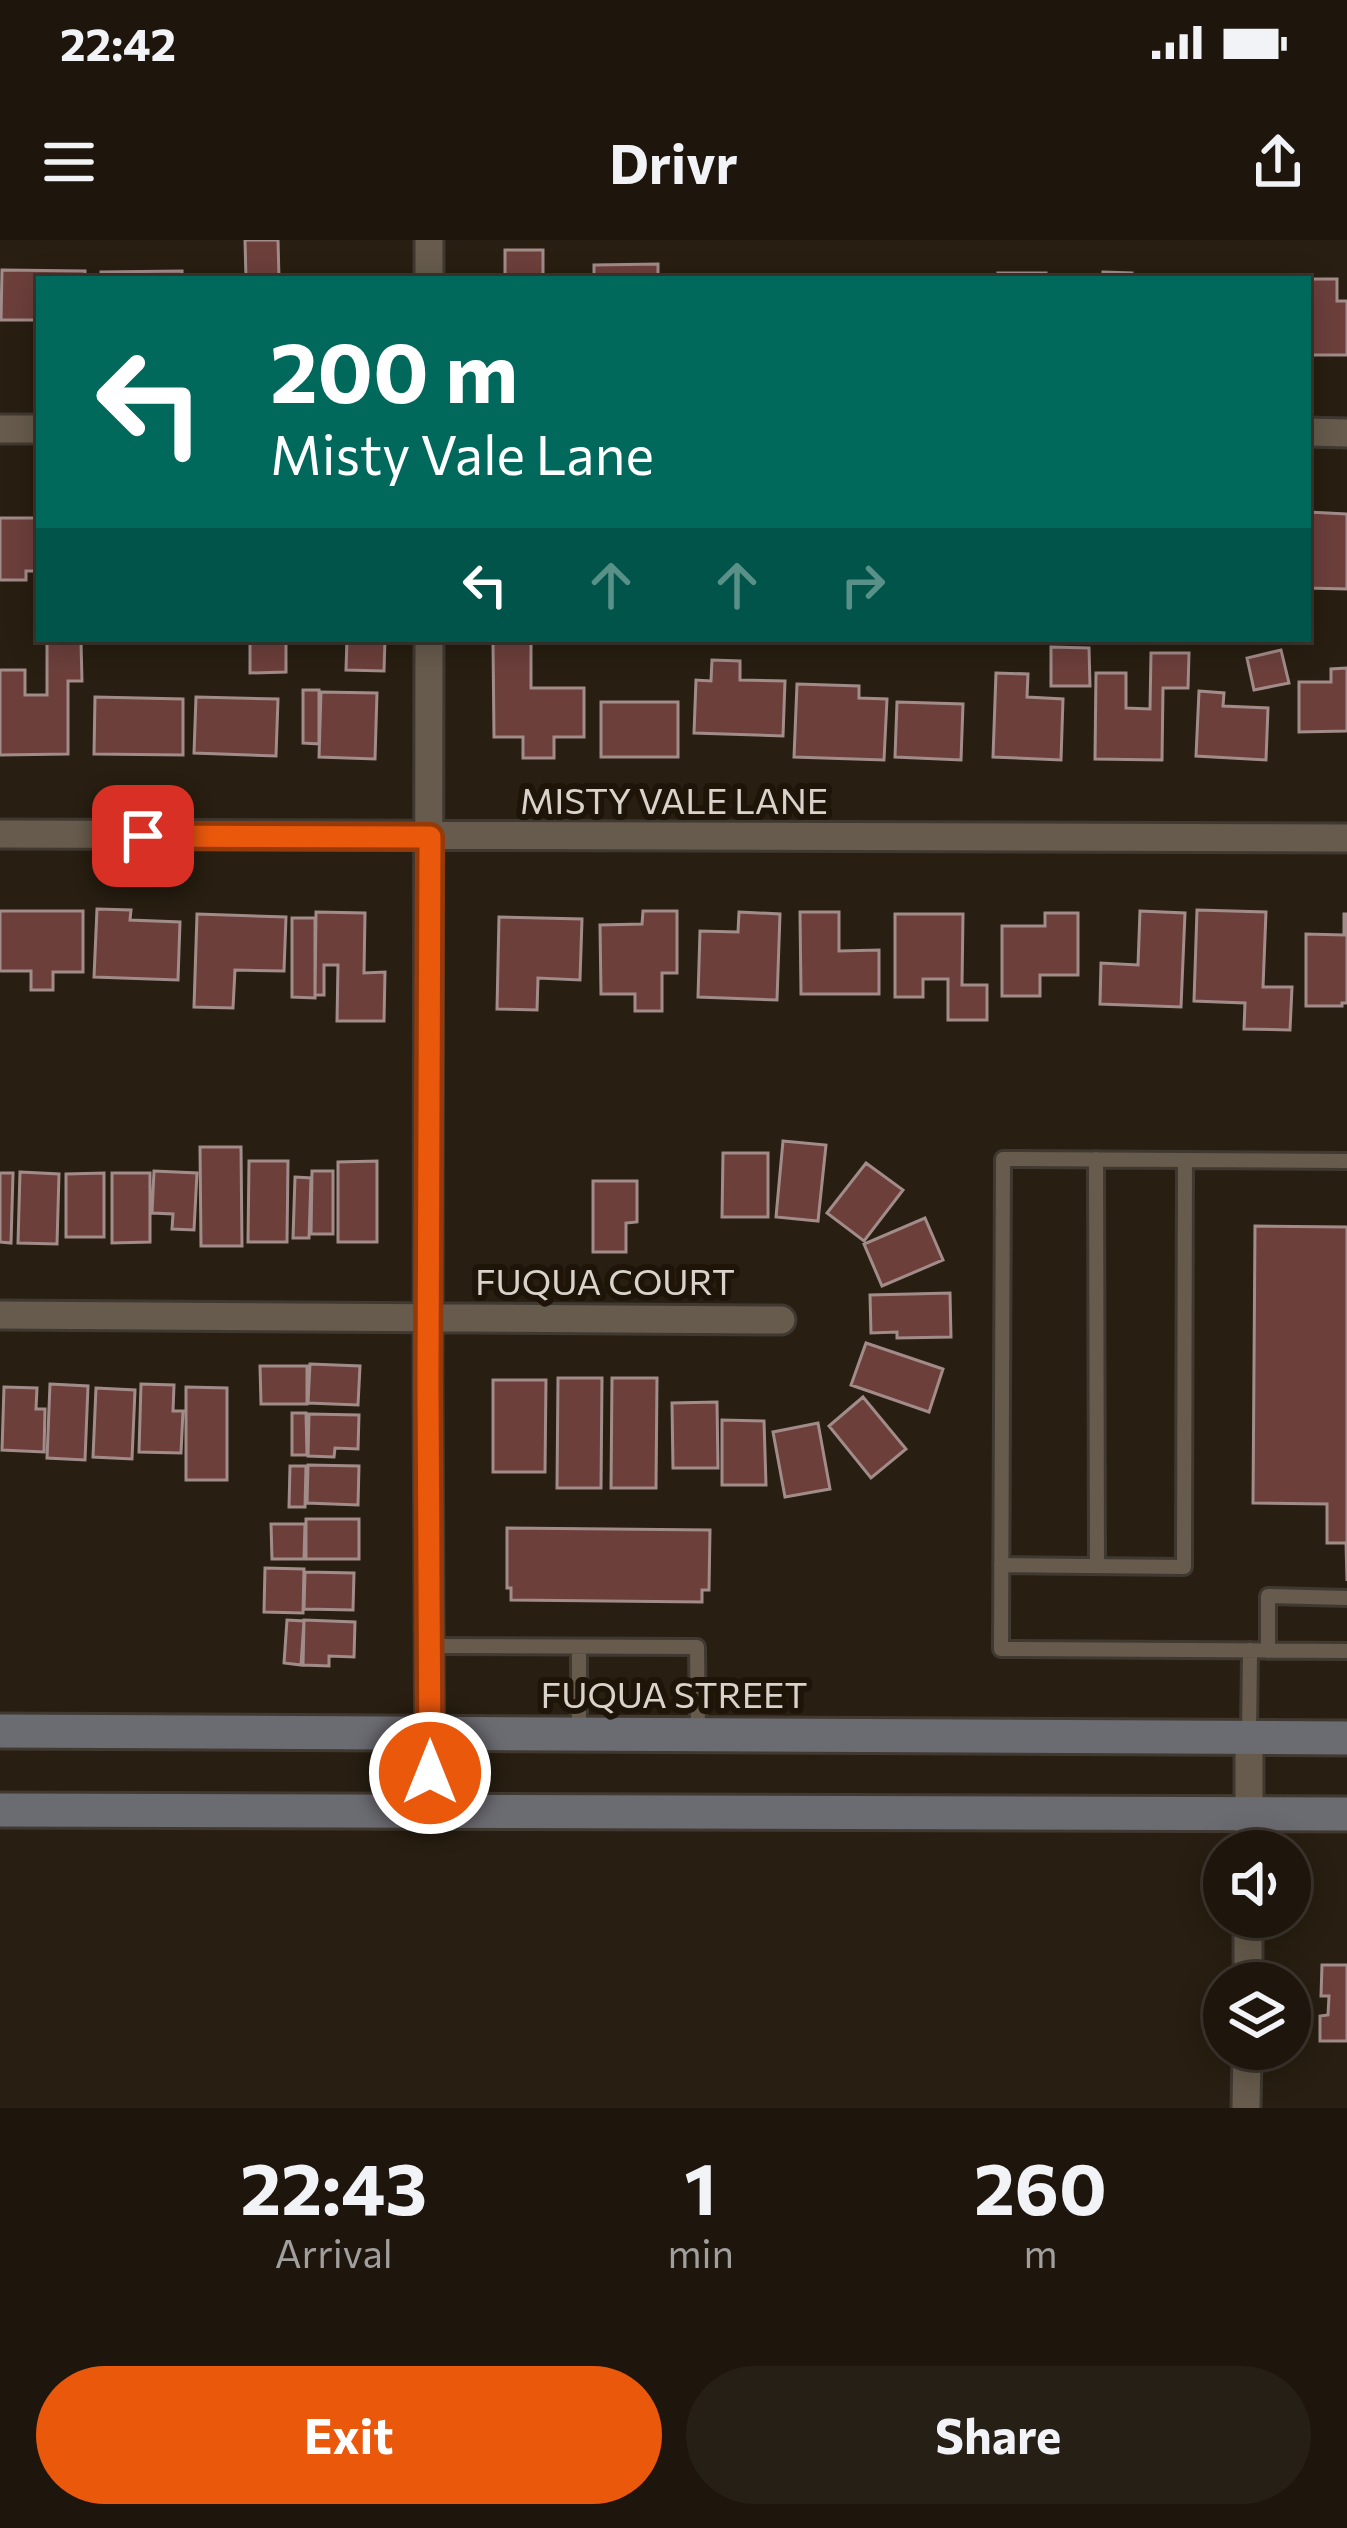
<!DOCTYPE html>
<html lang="en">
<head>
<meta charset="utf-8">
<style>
	:root { --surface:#1e160d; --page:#261f16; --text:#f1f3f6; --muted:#a19f9d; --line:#3c352e; --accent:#ea580c }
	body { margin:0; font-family:Commissioner,sans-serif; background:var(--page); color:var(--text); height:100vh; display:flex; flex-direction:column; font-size:45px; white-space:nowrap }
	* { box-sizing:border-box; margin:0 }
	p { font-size:39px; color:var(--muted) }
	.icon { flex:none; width:66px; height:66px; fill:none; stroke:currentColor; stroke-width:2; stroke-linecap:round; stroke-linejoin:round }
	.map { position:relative; height:1868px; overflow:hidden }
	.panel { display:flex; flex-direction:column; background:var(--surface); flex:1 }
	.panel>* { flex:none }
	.top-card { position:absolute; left:36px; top:36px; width:1275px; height:366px; border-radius:0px; box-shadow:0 6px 30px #0003,0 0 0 3px var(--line); background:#00695c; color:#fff; overflow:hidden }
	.buttons { position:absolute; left:1203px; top:1590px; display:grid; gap:24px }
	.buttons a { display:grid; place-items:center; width:108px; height:108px; border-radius:50%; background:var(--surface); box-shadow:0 6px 30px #0003,0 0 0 3px var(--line); font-size:60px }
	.pin { position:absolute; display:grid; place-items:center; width:102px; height:102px; color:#fff; margin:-51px; border-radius:24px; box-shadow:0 6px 18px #0006 }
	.me { position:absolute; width:132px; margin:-66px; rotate:0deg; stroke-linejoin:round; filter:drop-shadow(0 0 9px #0008) }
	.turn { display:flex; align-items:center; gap:42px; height:252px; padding:0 36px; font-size:54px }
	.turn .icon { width:156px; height:156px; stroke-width:2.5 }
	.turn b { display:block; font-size:84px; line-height:102px }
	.lanes { display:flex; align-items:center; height:114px; padding:0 36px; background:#0003; justify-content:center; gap:60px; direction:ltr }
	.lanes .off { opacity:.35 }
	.eta { display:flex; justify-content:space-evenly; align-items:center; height:204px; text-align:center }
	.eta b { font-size:72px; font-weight:700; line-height:84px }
	.action { display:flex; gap:24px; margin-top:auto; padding:24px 36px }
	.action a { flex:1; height:138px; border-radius:72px; background:var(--accent); color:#fff; font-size:48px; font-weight:700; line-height:138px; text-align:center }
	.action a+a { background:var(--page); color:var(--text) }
	.status { display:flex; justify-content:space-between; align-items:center; height:84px; padding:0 60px; background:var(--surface); direction:ltr }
	.status svg { height:33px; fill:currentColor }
	header { display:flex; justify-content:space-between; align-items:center; height:156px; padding:0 36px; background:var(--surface); font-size:54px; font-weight:700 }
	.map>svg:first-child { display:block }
	.building { fill:#6c3f3b; stroke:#a28c8a; stroke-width:3 }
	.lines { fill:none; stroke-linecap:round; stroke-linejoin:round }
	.service-casing { stroke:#403931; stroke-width:20 }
	.minor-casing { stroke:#403931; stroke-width:33 }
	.secondary-casing { stroke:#403931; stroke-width:39 }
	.service { stroke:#665b4c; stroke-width:14 }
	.minor { stroke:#665b4c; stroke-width:27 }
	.secondary { stroke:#6b6b72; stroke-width:33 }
	.route-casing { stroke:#983908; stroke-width:30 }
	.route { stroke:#ea580c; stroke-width:21 }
	.labels { text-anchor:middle; stroke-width:12; stroke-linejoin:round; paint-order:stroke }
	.street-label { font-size:36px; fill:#dad3cb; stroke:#1e1408 }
</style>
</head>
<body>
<div class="status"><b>22:42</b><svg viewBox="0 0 49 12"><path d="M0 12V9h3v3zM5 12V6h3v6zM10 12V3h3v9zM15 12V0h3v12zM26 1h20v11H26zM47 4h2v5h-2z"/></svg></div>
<header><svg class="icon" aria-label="menu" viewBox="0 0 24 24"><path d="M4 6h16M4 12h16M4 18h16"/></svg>Drivr<svg class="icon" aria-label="share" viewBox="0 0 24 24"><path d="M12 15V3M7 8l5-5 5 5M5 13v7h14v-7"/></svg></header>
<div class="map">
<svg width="1347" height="1868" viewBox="0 0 1347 1868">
	<rect width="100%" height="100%" fill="#281e11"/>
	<!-- building -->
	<path class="building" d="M245,0h33l1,39h-44h11z
		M505,10h38v29h-38z
		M658,24v15h-64v-14z
		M2,30l83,1v8h-46v41h-38z
		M182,31v8h-81v-7z
		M1103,32l29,1v6h-29z
		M998,33h48v6h-47z
		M1308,39h29v22h10v54h-39z
		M1308,272l39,2v75l-39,-1z
		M0,278h39v53h-13v9h-26z
		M250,399h36v33l-36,1z
		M347,399h38l-1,32 -38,-1z
		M47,401l34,1 1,39h-14v73l-68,1v-85h25v25h22z
		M493,403h38v45h53v49h-30v21h-31v-21h-29z
		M1051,407l38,1 1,38h-39z
		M1281,410l8,33 -35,7 -7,-32z
		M1151,413h38l-1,35h-25l-1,72 -67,-1 1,-86h30v35l24,1z
		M712,420l28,1v19l45,1 -2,55 -89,-3 2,-53 15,1z
		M1347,428v63l-48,1v-50h32v-13z
		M996,433l32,1 -1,23 36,2 -2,61 -68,-3z
		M797,444l62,2v12l28,1 -3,61 -90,-3z
		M303,450h16v54l-16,-1z
		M1199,451l25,2 -1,13 45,2 -2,52 -70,-4z
		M321,452l56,1 -2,66 -56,-2z
		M95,457l88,2v56l-89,-1z
		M196,457l82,2 -2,57 -82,-3z
		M601,462h77v55h-77z
		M897,462l66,2 -2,56 -66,-3z
		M97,669l34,1 -1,10 50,2 -2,58 -84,-3z
		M1197,670l69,2 -3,75h29l-2,43 -46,-1 1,-26 -51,-2z
		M0,671h83v61h-30v18h-22v-19h-31z
		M643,671h34v62h-15v38h-27v-17h-34l-1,-69 42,-1z
		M1140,671l45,2 -4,94 -81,-3 1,-41 37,2z
		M316,672l49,1 -1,60 21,-1 -1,49h-47l1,-56h-14v30h-9z
		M739,672l41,2 -3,86 -79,-3 2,-66 38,1z
		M800,672h39v39l40,-1v44h-78z
		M1045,673h33v62h-38v21h-38v-70h43z
		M197,674l89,3 -2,54 -49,-1 -2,38 -39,-1z
		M895,674h68l-1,71h25v35h-39v-41h-25v18h-28z
		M1344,674h3v89h-5v3h-36v-72l38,1z
		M499,677l83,2 -2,61 -42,-2 -1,32 -40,-1z
		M292,678h23v80l-23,-1z
		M783,901l43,4 -8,76 -42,-4z
		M200,907h41l1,99h-41z
		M723,913h45v64h-46z
		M249,921h39l-1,81h-39z
		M377,921v81h-39v-80z
		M866,923l37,27 -39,51 -37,-28z
		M154,931l43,2 -3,57 -22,-1 1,-15 -21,-1z
		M312,931h21v63h-22z
		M20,932l39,2 -2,70 -39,-1z
		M0,933h13l-2,70 -11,-1z
		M104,933v64h-38v-63z
		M112,933h38v69l-38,1z
		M295,937l16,1 -2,60h-16z
		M593,941h44v41l-11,1v29h-33z
		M925,978l18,42 -61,26 -18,-42z
		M1255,986l92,1v354l-1,-38h-19v-39l-74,-1z
		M950,1053l1,44 -54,1v-6l-26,1 -1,-38z
		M866,1103l77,26 -14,43 -78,-27z
		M310,1124l50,2 -2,39 -50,-2z
		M260,1126h47v38h-46z
		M558,1138h44l-1,110h-44z
		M612,1138h45l-1,110h-45z
		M493,1140h53l-1,92h-52z
		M50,1144l38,2 -3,74 -38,-2z
		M141,1144l33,1 -1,26h10l-2,42 -42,-1z
		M4,1147l33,1 -1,21h9l-1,43 -42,-2z
		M186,1147l41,1v92h-41z
		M96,1148l39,2 -3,69 -39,-2z
		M863,1157l43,52 -35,29 -42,-52z
		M717,1162l1,66h-45l-1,-65z
		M292,1173h14l1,42h-15z
		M309,1174l50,1 -1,34 -23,-1 -1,9 -26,-1z
		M722,1180l42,1 2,64h-44z
		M818,1183l12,66 -45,8 -12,-65z
		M308,1225l51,1 -1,39 -51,-2z
		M290,1226h16l-1,41h-16z
		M306,1279h53v40h-53z
		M271,1284h34l-1,35h-32z
		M507,1288l203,2 -1,60h-7v12l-191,-2v-12h-4z
		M265,1328l39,1 -1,44 -39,-1z
		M305,1332l49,1 -1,37 -49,-1z
		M287,1380l17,1 -3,44 -17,-2z
		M304,1380l51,2 -1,35 -25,-1v10l-26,-1z
		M1322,1725h25v76h-27v-25l8,-1 1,-19h-8z"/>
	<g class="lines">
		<!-- service casing -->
		<g class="service-casing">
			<path id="service" d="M1096,919l1,407
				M1347,921l-344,-2 -2,490 346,2
				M1001,1325l183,2 1,-407
				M430,1406l267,1 1,88
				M1268,1411v-55l79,2
				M579,1492v-85
				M1249,1497l1,-87"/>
		</g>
		<!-- minor casing -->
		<g class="minor-casing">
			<path id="minor" d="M429,39v-39
				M0,189h39
				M1308,192l39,1
				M429,399l-1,744 2,430
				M0,594l1347,4
				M0,1075l781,5
				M1249,1497v114
				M1248,1743v-66
				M1246,1868l1,-59"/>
		</g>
		<!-- secondary casing -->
		<g class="secondary-casing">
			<path id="secondary" d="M0,1491l1347,7
				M0,1570l1347,4"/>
		</g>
		<!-- service -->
		<use href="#service" class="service"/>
		<!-- minor -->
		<use href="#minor" class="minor"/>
		<!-- secondary -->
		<use href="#secondary" class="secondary"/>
	</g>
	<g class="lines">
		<!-- route casing -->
		<g class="route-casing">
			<path id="route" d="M143,596l287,1 -2,546 2,390"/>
		</g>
		<!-- route -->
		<use href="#route" class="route"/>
	</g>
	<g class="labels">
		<!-- street labels -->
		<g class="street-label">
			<text x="674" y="574">MISTY VALE LANE</text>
			<text x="605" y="1055">FUQUA COURT</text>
			<text x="674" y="1468">FUQUA STREET</text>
		</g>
	</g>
</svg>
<div class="buttons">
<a><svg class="icon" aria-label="sound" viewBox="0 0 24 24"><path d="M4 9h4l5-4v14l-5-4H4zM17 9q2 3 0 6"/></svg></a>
<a><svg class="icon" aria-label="layers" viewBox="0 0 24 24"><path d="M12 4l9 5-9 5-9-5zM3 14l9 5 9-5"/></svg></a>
</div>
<div class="pin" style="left:143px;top:596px;background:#d93025"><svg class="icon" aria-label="arrive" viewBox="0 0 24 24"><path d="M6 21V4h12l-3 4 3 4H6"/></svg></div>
<svg class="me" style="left:430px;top:1533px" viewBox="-20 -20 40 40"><circle r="17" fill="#ea580c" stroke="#fff" stroke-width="3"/><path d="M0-11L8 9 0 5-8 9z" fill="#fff"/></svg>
<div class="top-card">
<div class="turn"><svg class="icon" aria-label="left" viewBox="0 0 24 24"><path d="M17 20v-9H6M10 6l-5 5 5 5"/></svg><div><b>200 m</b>Misty Vale Lane</div></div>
<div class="lanes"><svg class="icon" aria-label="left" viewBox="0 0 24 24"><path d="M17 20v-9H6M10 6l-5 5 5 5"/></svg><svg class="icon off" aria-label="ahead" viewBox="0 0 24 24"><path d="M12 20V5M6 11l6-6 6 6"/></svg><svg class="icon off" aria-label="ahead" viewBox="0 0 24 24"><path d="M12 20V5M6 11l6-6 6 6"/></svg><svg class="icon off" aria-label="right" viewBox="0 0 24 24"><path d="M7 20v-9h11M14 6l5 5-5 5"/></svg></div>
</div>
</div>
<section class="panel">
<div class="eta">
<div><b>22:43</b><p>Arrival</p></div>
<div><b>1</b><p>min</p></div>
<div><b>260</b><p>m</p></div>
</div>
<div class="action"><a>Exit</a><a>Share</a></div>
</section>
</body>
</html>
